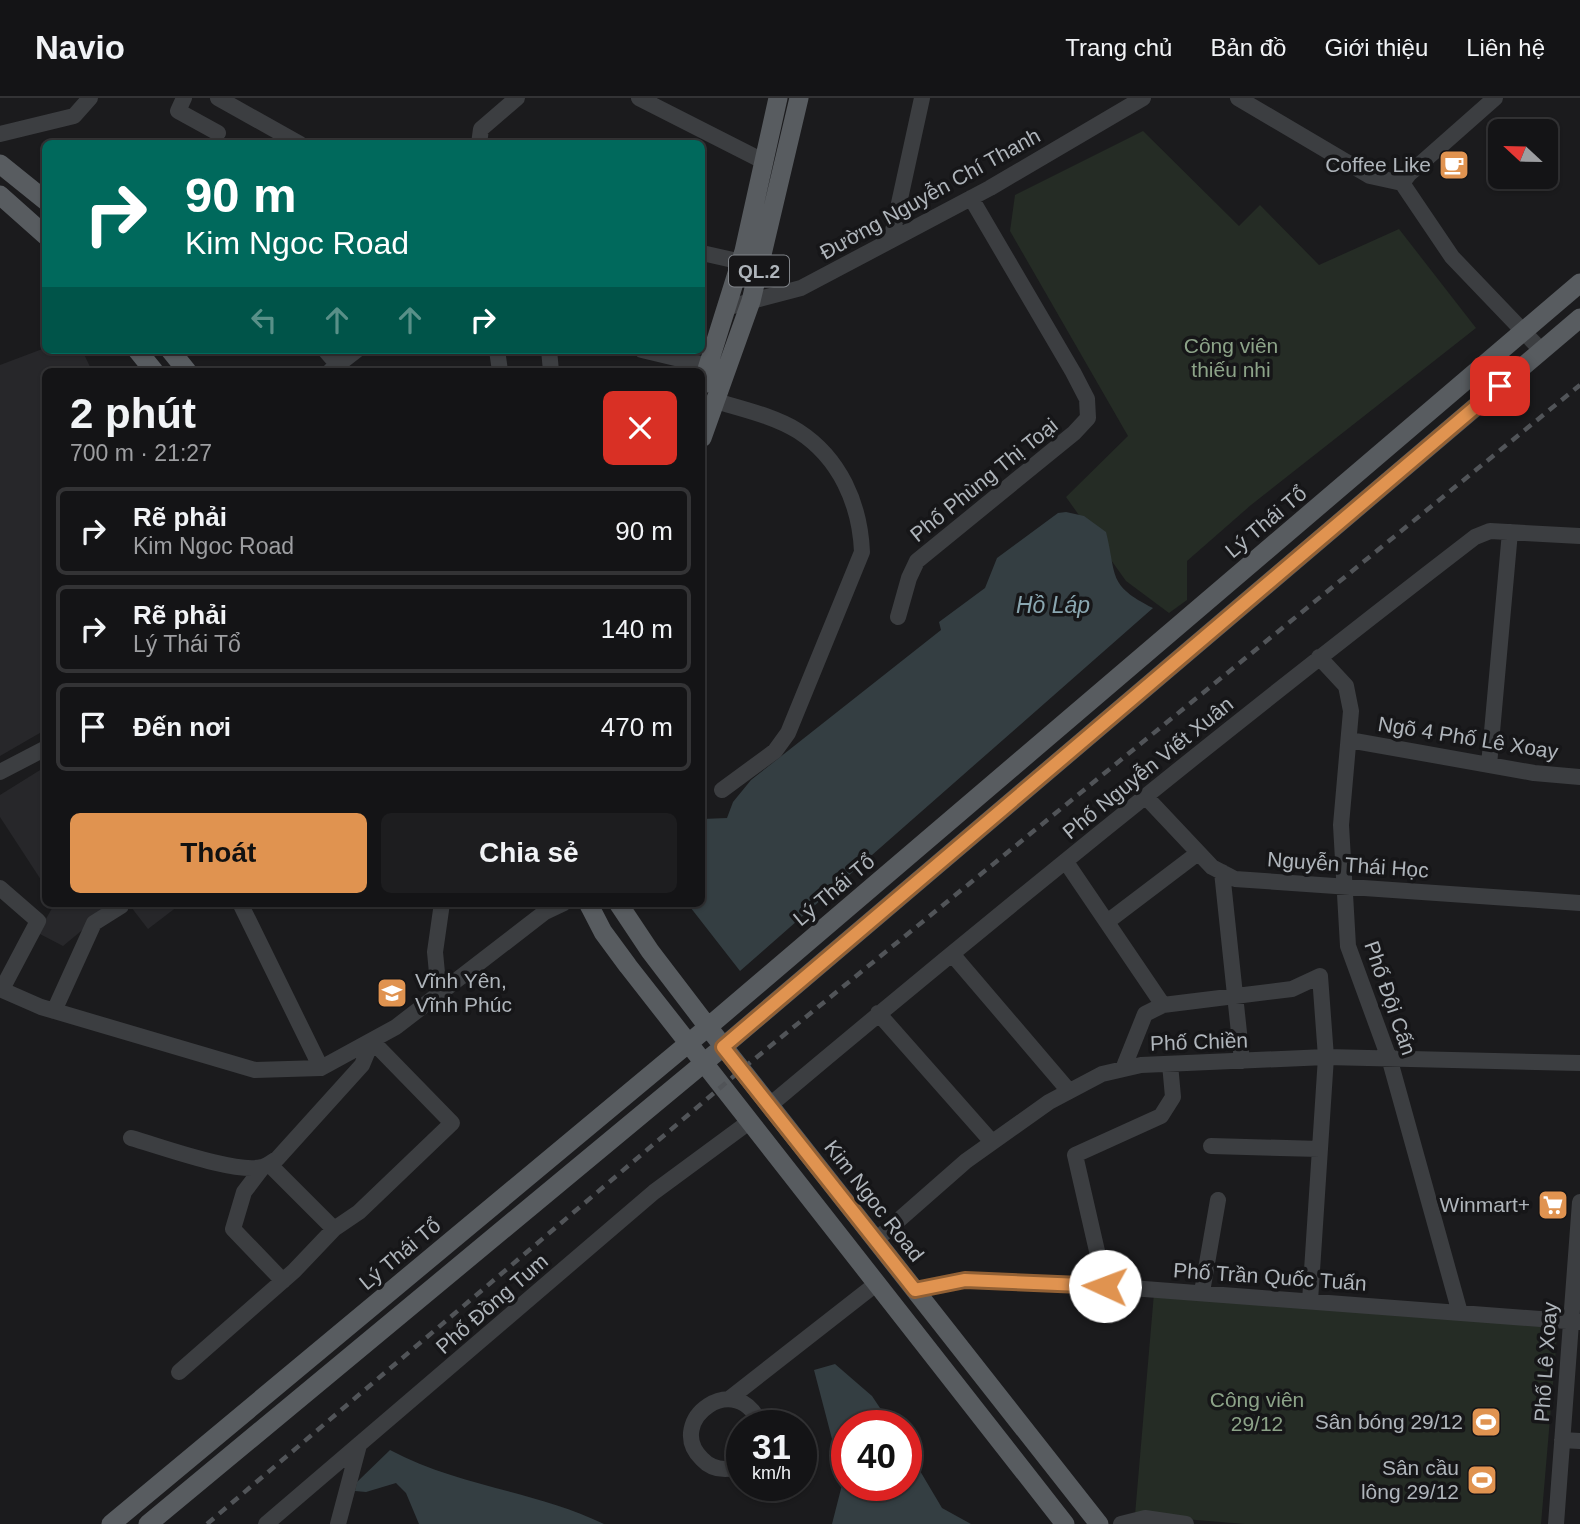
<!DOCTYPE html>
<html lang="vi">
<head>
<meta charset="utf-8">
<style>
	:root { --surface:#141416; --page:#1d1d1f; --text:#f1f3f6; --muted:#9d9ea1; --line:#333335; --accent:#e09350 }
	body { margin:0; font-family:Helvetica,sans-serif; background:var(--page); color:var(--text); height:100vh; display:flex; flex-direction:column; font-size:26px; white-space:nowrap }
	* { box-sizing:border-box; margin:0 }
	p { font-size:23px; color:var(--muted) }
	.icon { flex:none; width:38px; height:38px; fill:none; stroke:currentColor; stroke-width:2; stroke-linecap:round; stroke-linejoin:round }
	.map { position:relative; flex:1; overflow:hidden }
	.details { position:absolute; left:42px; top:270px; width:663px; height:539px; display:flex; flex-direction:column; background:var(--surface); border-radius:10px; box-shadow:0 2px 5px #0004,0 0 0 2px var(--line) }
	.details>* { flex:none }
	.hud { position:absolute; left:42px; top:42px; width:663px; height:214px; border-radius:10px; box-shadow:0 2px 5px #0004,0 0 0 2px var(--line); background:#00695c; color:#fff; overflow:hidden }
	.needle { width:46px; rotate:292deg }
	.tools { position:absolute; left:1488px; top:21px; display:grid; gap:14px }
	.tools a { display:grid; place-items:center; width:70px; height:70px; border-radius:10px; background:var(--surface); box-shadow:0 2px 5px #0004,0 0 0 2px var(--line); font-size:35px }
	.speed { position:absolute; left:726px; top:1312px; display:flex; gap:14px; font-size:35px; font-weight:700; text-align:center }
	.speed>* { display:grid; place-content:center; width:91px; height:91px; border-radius:50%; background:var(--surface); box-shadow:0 2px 5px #0004,0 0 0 2px var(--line); line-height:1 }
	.speed small { font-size:18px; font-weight:400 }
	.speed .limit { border:10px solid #d22; background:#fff; color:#111 }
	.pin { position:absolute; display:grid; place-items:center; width:60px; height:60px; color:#fff; margin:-30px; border-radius:14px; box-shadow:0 4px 10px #0006 }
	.me { position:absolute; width:77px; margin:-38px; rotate:272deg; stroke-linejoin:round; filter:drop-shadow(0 0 5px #0008) }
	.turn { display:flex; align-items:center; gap:24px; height:147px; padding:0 28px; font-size:32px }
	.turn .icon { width:91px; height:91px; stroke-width:2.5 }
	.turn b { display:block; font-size:49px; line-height:60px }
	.lanes { display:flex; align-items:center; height:66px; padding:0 28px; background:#0003; justify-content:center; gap:35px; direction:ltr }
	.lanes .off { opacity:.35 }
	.round { display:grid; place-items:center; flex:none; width:74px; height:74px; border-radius:10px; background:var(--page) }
	.summary { display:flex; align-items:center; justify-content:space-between; height:119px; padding:0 28px }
	h1 { font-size:42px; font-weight:800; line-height:52px }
	.cta { display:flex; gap:14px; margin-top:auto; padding:14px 28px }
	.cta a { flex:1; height:80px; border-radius:10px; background:var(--accent); color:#111; font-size:28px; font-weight:800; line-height:80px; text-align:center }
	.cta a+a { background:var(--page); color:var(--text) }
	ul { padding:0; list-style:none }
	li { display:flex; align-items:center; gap:21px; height:88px; margin:0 14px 10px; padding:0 14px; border:4px solid var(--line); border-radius:10px }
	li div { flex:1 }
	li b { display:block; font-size:26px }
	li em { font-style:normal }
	header { display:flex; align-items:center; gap:42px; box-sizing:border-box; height:98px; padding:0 35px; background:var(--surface); border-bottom:2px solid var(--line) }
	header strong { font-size:33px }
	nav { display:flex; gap:38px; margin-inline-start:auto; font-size:24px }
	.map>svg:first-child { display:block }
	.built { fill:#27272a }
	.green { fill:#252c25 }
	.water { fill:#343e42 }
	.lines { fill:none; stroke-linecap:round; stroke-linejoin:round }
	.minor { stroke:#3c3e41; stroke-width:16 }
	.major { stroke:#585c60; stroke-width:19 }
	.rail { stroke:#515458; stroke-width:4.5; stroke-dasharray:9 7; stroke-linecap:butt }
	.route-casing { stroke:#926034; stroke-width:18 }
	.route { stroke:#e09350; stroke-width:12 }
	.labels { text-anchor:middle; stroke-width:7; stroke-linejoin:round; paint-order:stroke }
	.shield { fill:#161618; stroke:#81858a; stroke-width:2 }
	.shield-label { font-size:19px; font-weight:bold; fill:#afb5bb }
	.poi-label { font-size:21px; fill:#afb5bb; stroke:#161618; text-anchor:end }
	.street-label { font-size:21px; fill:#afb5bb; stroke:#161618 }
	.park-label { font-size:21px; fill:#8ca388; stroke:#161618 }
	.water-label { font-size:23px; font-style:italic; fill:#8aa7b1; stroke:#161618 }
</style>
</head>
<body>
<header>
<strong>Navio</strong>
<nav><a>Trang chủ</a><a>Bản đồ</a><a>Giới thiệu</a><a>Liên hệ</a></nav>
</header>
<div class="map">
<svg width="1580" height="1426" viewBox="0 0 1580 1426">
	<rect width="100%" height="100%" fill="#1b1b1d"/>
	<!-- built -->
	<path class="built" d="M45,250l37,2 10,21h-46l-1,359 -45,26v-391z
		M45,669v119l-45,-69v-22z
		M55,805h60l-52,43 -25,-13z
		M128,805h54l-34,26z"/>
	<!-- green -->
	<path class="green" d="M1143,33l96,95 21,-21 59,60 80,-36 77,99 -225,177 -64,56v39l-18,13 -43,-32 -60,-84 62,-61 -118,-205 5,-36z
		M1154,1195l404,32 -17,199h-296l-110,-9z"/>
	<!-- water -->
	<path class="water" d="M1066,414l18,4 22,16c11,44 1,53 47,76l-413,363 -53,-68h15v-84l25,-1 6,-16 18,-22 190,-150 -2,-8 46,-34 12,-30 61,-45z
		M835,1266l37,32 20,30h-45v60h59l1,-37 35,59 29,16h-139l11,-43 -29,-111z
		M390,1352c69,37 144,40 214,74h-185l-13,-31 -10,-10 -30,9 -11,-1 2,-9z"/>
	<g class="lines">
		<!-- minor -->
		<path class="minor" d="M184,0l-6,13 40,22
			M218,0l82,46
			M639,0l126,64
			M1238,0l132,78 32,7 7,-9 86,-76
			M0,36l74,-18 16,-18
			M479,46l2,-15 36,-31
			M1402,85l50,74 90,94
			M891,142l31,-142
			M702,155l40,9
			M729,209l72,-19 189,-100 153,-90
			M325,252l13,15
			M497,252l3,21
			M549,252l2,21
			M642,252l67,16
			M330,273l27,-21
			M716,303c26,8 58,15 82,30 42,27 62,73 64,121l-74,181 -13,18 -53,39
			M898,519l11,-39 8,-17 157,-128 14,-15 -1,-19 -14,-27 -102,-174
			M1319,559l27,29 5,25 -10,114 7,121 42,115 70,252
			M1349,642l185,33 46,4
			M1489,667l21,-233
			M0,674l46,-24
			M1146,699l66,70 23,12 345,24
			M1066,764l97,143
			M1222,774l20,189
			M0,790l38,33 -36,68
			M240,805l81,165
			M1107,824l91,-69
			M952,856l117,137
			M0,891l41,18 214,63 66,-2 75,-41 149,-115 19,-9
			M439,896l-4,-42 7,-49
			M54,913l40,-88 27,-17
			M878,915l114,129
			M1123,971l22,-55 18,-9 129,-16 28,-13 6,81 -16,244
			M770,1007c231,-194 466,-384 705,-568l15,-6 90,5
			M131,1040c29,8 105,36 131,29 5,-1 11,-6 15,-8l85,-94 10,-24 80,82 -93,89 -25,17 -65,-65
			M1211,1048l109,3
			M263,1069l-19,25 -11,37 50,52
			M876,1142l90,-79 83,-59 53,-28 39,-9 185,-8 254,6
			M1105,1188l-30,-131 86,-39 12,-19 -3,-33
			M915,1192l50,-10 140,6 475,36
			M1202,1194l16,-92
			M179,1274l115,-101 40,-42
			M729,1301l147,-115
			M1562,1342l18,1
			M742,1368c-15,5 -29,5 -40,-7 -39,-38 36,-93 59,-33
			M266,1426l388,-332 95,-70
			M338,1426l21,-79
			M1121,1426l24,-6 41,6
			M1556,1426l24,-322"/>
		<!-- major -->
		<path class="major" d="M0,66l46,37
			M0,97l46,41
			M137,252l17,21
			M170,252l17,21
			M702,287l42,-134 34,-153
			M702,340l49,-137 48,-203
			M588,805l15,29 25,34 437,558
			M618,805l32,48 58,76 391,497
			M111,1426l597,-497 872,-744
			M148,1426l575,-477 857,-729"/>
		<!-- rail -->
		<path class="rail" d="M207,1426l534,-454 839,-685"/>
	</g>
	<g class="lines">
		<!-- route casing -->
		<g class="route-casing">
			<path id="route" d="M1105,1188l-140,-6 -50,10 -192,-243 777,-661"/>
		</g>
		<!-- route -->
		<use href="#route" class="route"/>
	</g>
	<!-- icons -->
	<defs>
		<g id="cafe-square" transform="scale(1.575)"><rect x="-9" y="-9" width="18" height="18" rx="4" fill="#e09350" stroke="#161618"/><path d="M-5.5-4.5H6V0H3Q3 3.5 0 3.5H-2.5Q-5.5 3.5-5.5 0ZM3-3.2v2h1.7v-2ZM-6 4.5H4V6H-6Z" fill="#fff"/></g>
		<g id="school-square" transform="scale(1.575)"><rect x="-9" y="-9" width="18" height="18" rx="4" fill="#e09350" stroke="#161618"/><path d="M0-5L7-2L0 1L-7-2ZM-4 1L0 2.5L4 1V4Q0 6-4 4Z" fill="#fff"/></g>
		<g id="supermarket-square" transform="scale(1.575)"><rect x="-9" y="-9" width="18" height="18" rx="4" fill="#e09350" stroke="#161618"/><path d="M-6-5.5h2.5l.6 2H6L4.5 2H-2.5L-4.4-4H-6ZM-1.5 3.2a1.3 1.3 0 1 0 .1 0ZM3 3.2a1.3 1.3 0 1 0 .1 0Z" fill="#fff"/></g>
		<g id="stadium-square" transform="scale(1.575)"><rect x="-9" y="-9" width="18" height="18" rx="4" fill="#e09350" stroke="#161618"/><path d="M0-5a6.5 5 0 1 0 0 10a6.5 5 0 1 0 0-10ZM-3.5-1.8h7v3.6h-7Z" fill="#fff"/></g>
	</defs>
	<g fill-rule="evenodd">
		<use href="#cafe-square" x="1454" y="67"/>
		<use href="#school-square" x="392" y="895"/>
		<use href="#supermarket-square" x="1553" y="1107"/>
		<use href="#stadium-square" x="1486" y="1324"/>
		<use href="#stadium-square" x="1482" y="1382"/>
	</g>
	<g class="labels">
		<!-- shield labels -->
		<rect class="shield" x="729" y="157.5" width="60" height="31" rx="5"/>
		<g class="shield-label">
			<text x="759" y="180">QL.2</text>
		</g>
		<!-- poi labels -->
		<g class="poi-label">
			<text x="1431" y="74">Coffee Like</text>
			<text x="415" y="890" text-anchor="start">Vĩnh Yên,<tspan x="415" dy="24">Vĩnh Phúc</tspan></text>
			<text x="1530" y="1114">Winmart+</text>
			<text x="1463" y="1331">Sân bóng 29/12</text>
			<text x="1459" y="1377">Sân cầu<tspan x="1459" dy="24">lông 29/12</tspan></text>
		</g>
		<!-- street labels -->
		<g class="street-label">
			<text transform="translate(930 96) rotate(-29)" y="7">Đường Nguyễn Chí Thanh</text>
			<text transform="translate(984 382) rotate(-39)" y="7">Phố Phùng Thị Toại</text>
			<text transform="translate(1266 424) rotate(-40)" y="7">Lý Thái Tổ</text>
			<text transform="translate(1468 640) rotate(9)" y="7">Ngõ 4 Phố Lê Xoay</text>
			<text transform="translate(1148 670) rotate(-39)" y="7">Phố Nguyễn Viết Xuân</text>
			<text transform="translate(1348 767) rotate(4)" y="7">Nguyễn Thái Học</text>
			<text transform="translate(834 792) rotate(-40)" y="7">Lý Thái Tổ</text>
			<text transform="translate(1390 900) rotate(71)" y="7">Phố Đội Cấn</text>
			<text transform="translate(1199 944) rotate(-2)" y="7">Phố Chiền</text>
			<text transform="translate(874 1103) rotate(52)" y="7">Kim Ngoc Road</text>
			<text transform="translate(400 1156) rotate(-40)" y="7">Lý Thái Tổ</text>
			<text transform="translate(1270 1179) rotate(4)" y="7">Phố Trần Quốc Tuấn</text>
			<text transform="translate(492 1206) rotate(-41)" y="7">Phố Đồng Tum</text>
			<text transform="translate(1546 1264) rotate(-86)" y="7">Phố Lê Xoay</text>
		</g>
		<!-- park labels -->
		<g class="park-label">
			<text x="1231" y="255">Công viên<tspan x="1231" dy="24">thiếu nhi</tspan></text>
			<text x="1257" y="1309">Công viên<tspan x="1257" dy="24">29/12</tspan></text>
		</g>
		<!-- water labels -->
		<g class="water-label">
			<text x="1053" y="515">Hồ Láp</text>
		</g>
	</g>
</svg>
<div class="tools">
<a><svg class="needle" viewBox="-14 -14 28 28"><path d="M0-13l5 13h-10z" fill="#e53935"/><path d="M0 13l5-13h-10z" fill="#9d9ea1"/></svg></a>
</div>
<div class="speed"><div>31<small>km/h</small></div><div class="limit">40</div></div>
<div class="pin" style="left:1500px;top:288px;background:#d93025"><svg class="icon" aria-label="arrive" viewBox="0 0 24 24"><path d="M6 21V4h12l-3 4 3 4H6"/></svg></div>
<svg class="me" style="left:1105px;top:1188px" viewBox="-20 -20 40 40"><circle r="19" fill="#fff"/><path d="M0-13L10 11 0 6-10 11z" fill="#e09350"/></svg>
<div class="hud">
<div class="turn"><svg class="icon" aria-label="right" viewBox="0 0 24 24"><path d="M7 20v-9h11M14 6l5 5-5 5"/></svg><div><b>90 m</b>Kim Ngoc Road</div></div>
<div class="lanes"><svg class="icon off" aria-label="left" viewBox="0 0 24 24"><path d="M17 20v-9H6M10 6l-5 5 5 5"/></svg><svg class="icon off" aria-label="ahead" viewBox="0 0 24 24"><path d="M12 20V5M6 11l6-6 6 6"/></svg><svg class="icon off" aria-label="ahead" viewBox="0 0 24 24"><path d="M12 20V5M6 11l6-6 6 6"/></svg><svg class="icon" aria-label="right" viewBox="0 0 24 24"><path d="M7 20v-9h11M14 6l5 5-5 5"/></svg></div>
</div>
<section class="details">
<div class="summary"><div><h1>2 phút</h1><p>700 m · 21:27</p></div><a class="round" style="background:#d93025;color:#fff"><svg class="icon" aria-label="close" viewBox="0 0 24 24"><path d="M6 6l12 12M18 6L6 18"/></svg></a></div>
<ul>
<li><svg class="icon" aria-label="right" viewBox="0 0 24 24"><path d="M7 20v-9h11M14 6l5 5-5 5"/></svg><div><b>Rẽ phải</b><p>Kim Ngoc Road</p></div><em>90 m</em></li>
<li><svg class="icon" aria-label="right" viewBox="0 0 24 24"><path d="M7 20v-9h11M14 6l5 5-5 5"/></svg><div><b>Rẽ phải</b><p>Lý Thái Tổ</p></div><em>140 m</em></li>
<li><svg class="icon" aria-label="arrive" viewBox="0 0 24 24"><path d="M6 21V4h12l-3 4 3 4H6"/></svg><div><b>Đến nơi</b></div><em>470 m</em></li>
</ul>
<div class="cta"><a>Thoát</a><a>Chia sẻ</a></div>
</section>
</div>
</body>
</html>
